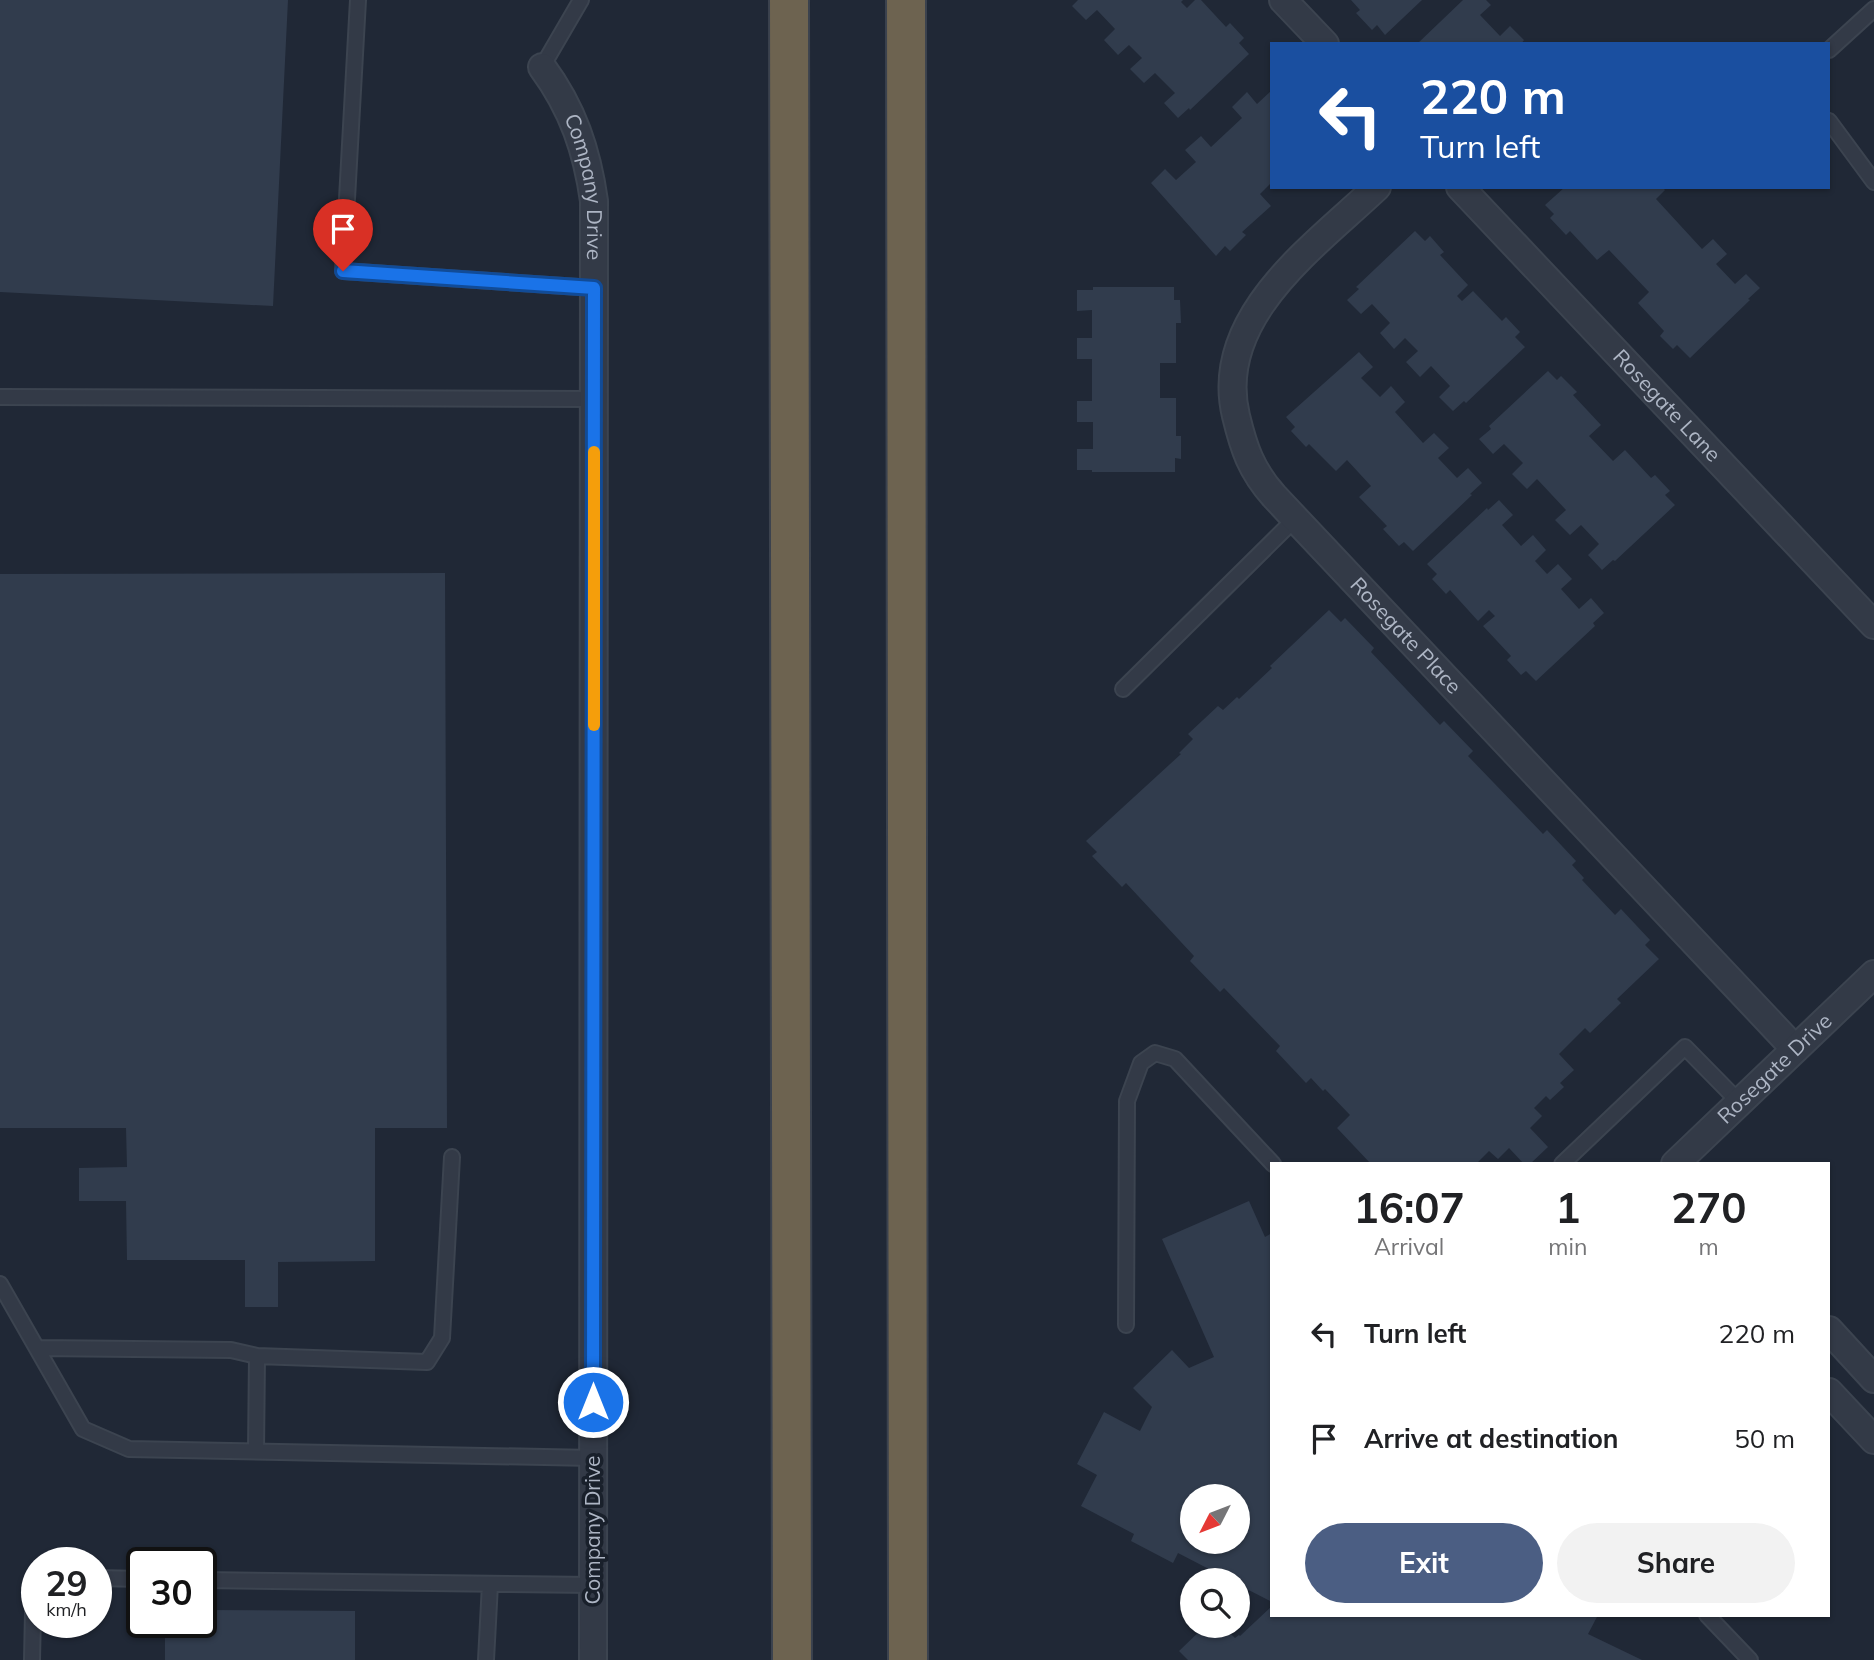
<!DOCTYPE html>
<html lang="en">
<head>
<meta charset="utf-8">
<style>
	:root { --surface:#fff; --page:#f2f2f2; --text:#202124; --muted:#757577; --accent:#4b5e83 }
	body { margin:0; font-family:Mulish,sans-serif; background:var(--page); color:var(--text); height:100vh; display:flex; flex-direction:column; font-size:26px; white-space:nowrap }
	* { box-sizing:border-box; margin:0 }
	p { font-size:23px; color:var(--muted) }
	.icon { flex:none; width:38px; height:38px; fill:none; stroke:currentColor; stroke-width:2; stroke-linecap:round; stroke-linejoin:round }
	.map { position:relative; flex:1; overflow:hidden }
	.details { position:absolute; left:1270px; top:1162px; width:560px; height:455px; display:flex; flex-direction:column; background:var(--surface); border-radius:0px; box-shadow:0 2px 5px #0004 }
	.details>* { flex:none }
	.banner { position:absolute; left:1270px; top:42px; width:560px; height:147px; border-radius:0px; box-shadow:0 2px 5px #0004; background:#1a4fa0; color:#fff; overflow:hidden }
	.needle { width:46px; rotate:228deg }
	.buttons { position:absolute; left:1180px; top:1484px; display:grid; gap:14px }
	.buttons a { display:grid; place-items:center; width:70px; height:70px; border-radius:50%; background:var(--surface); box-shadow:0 2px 5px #0004; font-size:35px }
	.speed { position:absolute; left:21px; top:1547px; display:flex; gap:14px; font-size:35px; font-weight:700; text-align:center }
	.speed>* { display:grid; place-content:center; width:91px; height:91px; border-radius:50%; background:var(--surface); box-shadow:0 2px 5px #0004; line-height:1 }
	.speed small { font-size:18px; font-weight:400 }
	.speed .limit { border:4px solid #111; border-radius:10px; background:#fff; color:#111 }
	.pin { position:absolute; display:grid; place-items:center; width:60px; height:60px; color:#fff; margin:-72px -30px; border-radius:50% 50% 50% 0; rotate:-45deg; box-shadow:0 0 7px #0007 }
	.pin .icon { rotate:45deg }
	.me { position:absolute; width:77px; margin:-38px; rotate:0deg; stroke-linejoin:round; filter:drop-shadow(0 0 5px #0008) }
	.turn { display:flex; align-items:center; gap:24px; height:147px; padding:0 35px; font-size:32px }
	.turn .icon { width:91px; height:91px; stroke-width:2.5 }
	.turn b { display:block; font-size:49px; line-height:60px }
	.eta { display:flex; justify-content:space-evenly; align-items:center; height:119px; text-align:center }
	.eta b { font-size:42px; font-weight:700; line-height:49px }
	.cta { display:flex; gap:14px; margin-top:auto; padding:14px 35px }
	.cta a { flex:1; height:80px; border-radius:42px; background:var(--accent); color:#fff; font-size:28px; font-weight:700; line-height:80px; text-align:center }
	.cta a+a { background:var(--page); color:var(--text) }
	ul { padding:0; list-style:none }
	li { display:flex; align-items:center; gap:21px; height:105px; padding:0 35px }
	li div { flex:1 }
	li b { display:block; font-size:26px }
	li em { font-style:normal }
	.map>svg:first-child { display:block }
	.building { fill:#313c4d; fill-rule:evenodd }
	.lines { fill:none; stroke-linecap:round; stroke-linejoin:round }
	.service-casing { stroke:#3c4450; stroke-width:18 }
	.minor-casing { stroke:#3c4450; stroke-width:30 }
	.motorway-casing { stroke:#3b424e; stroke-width:42 }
	.service { stroke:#333a47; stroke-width:14 }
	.minor { stroke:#333a47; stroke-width:26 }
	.motorway { stroke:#6d6350; stroke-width:38 }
	.route-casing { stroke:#114b97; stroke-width:18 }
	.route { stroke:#1a73e8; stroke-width:12 }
	.slow { stroke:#f59e0b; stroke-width:12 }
	.labels { text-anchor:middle; stroke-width:7; stroke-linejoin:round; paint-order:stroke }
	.street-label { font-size:21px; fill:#adb5c4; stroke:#19202b }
</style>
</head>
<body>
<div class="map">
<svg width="1874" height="1660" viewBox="0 0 1874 1660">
	<rect width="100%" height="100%" fill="#202836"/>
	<!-- building -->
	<path class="building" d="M0,0h288l-15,306 -273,-14z
		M1078,0h105l-2,2 6,6 8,-8h6l25,27 4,-4 14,15 -5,5 10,11 -59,56 -1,-2 -11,10 -14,-15 11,-10 -20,-20 -11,10 -14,-14 12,-11 -13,-13 -11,10 -14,-15 11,-11 -18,-19 -11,10 -14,-14z
		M1351,0h71l-37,35 -8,-10 -5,5 -16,-17 4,-3z
		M1463,0h23l5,5 -11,10 20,21 10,-10 14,14 -3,4h-104z
		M1272,90v92l-12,12 11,12 -29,26 4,3 -16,16 -5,-5 -9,10 -65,-73 14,-14 11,11 20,-18 -11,-12 16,-14 10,11 31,-29 -10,-11 15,-15 10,12z
		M1565,187h97l3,3 -9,9 46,50 11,-10 14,15 -11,10 19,20 11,-10 14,14 -12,11 2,1 -60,58 -13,-13 -4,4 -13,-13 4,-5 -26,-28 11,-11 -40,-42 -12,10 -27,-29 -4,4 -16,-17 4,-4 -9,-9z
		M1415,231l10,10 5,-5 14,16 -4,3 28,30 -11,11 5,5 11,-10 29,30 4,-4 14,15 -5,5 10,10 -59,56 -2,-2 -11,10 -14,-14 11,-11 -19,-20 -11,11 -14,-15 12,-11 -13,-13 -11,11 -14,-16 10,-10 -18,-19 -11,10 -14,-14 12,-11 -3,-2z
		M1093,287h81v13h6l1,23h-5v40h-16v35h16v38h5v23l-6,-1v14h-83v-2h-15v-21h16v-27h-16v-21h15v-42h-15v-21h15v-28l-15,1v-21h16z
		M1359,352l14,15 -12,11 19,19 11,-11 14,16 -10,10 28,31 11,-10 15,15 -11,10 19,20 11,-10 14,15 -12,11 2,1 -59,56 -9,-9 -5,4 -16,-17 4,-3 -28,-29 12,-11 -24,-26 -11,11 -27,-27 -3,3 -15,-16 4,-4 -9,-10z
		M1548,371l9,9 4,-4 16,16 -4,3 28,30 -12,11 24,25 12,-11 26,28 4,-3 15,16 -5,4 10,10 -60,56 -2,-1 -11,10 -14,-15 11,-11 -18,-19 -11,10 -15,-15 11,-10 -29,-31 -10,10 -15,-15 11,-11 -19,-19 -11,10 -14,-15 12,-10 -2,-3z
		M1499,500l14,15 -11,10 19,21 12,-11 13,15 -11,11 12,13 11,-10 14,15 -11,10 18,20 12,-11 13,15 -11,10 2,3 -59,55 -10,-10 -5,4 -14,-15 4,-4 -28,-30 12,-10 -6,-6 -11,11 -28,-31 -4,4 -14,-15 5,-5 -10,-10 60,-56 1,2z
		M445,573l2,555h-72v133l-97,1v45h-33v-47h-118l-1,-59h-47v-33l48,-1 -1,-39h-126v-554z
		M1329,610l12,12 4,-4 29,30 -3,4 69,73 4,-4 29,30 -5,5 75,78 4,-4 29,31 -4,4 12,13 -2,2 33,35 6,-6 29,31 -5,5 14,14 -42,40 4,4 -31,30 -5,-5 -26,26 15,16 -14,13 4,4 -14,13 -4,-4 -12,12 8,8 -12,12 18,19 -18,17h-6l-15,-16 -11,11 -9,-8 -13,13h-105l-34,-36 13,-13 -25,-26 -2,2 -12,-13 -5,5 -30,-32 4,-5 -56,-58 -4,4 -30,-31 4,-5 -68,-73 -4,4 -30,-31 5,-4 -11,-11 95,-87 -2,-1 14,-14 -5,-5 30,-28 5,4 14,-13 2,2 33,-31 -2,-2z
		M1249,1201l16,36 7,-4v369l-35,-18v-4h-7l-52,-27 -5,10 -42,-22 3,-7 -53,-28 16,-31 -20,-11 27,-52 36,19 12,-24 -19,-19 39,-38 17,18 25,-11 -52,-118zM1192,1496h45v46h-45z
		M1272,1606v9h326l-10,19 54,26h-454l-9,-9 26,-25h18l12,12 4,-3 1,1z
		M201,1610l154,1v49h-190v-38h36z"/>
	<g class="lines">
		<!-- service casing -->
		<g class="service-casing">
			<path id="service" d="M358,0l-15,271 251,17
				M1829,50l45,-41
				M542,67l39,-67
				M1829,121l45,61
				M0,397l594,2
				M1123,689l172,-170
				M1562,1164l123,-117 54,55
				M0,1284l83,145 46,20 464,9
				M1126,1325l1,-224 14,-38 14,-10 20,6 98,105
				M38,1348l193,2 26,6 -1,95
				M257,1356l170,6 15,-24 10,-181
				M96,1578l46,1
				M201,1580l392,5
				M1707,1615l43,45
				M32,1660l1,-48 4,-4
				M486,1660l4,-76"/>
		</g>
		<!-- minor casing -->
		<g class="minor-casing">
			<g id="minor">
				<path d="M1283,0l42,44"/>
				<path id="s1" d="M542,67c31,42 45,84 52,134l-1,1459"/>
				<path id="s2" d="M1377,187c-62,59 -165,130 -141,229 8,33 15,54 38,80l521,553"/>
				<path id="s3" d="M1460,187l414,438"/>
				<path id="s4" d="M1675,1164l199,-190"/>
				<path d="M1829,1330l45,49"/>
				<path d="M1829,1392l45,48"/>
			</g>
		</g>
		<!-- motorway casing -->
		<g class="motorway-casing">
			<path id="motorway" d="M789,0l3,1660
				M906,0l2,1660"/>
		</g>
		<!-- service -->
		<use href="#service" class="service"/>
		<!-- minor -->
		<use href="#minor" class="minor"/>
		<!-- motorway -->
		<use href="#motorway" class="motorway"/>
	</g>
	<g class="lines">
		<!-- route casing -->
		<g class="route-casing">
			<path id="route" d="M343,271l251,17 -1,1114"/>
		</g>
		<!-- route -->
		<use href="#route" class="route"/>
		<!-- slow -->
		<path class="slow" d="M594,725v-273"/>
	</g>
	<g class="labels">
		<!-- street labels -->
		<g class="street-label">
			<text dy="7" stroke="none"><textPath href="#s1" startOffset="130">Company Drive</textPath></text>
			<text dy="7" stroke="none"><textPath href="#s3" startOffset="301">Rosegate Lane</textPath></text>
			<text dy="7" stroke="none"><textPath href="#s2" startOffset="565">Rosegate Place</textPath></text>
			<text dy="7" stroke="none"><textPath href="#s4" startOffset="138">Rosegate Drive</textPath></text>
			<text transform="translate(593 1530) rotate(-90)" y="7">Company Drive</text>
		</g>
	</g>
</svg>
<div class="buttons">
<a><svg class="needle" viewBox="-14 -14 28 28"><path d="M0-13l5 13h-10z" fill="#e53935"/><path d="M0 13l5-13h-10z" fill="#757577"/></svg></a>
<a><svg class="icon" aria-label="search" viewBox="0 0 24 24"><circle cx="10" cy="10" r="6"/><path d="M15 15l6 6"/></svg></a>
</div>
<div class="speed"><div>29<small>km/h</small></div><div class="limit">30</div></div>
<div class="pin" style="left:343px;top:271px;background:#d93025"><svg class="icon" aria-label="arrive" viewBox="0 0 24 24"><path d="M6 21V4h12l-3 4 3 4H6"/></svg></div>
<svg class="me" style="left:593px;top:1402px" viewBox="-20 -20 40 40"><circle r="17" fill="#1a73e8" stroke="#fff" stroke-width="3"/><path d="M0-11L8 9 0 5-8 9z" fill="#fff"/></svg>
<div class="banner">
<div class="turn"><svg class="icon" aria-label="left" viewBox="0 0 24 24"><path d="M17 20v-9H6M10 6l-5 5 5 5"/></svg><div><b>220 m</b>Turn left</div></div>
</div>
<section class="details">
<div class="eta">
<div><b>16:07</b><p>Arrival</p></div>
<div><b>1</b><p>min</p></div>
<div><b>270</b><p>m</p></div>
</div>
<ul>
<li><svg class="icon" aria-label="left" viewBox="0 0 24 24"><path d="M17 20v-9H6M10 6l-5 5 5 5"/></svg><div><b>Turn left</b></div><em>220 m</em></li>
<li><svg class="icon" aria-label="arrive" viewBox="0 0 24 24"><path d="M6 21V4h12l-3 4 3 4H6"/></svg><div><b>Arrive at destination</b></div><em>50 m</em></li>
</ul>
<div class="cta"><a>Exit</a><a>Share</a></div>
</section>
</div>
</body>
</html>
